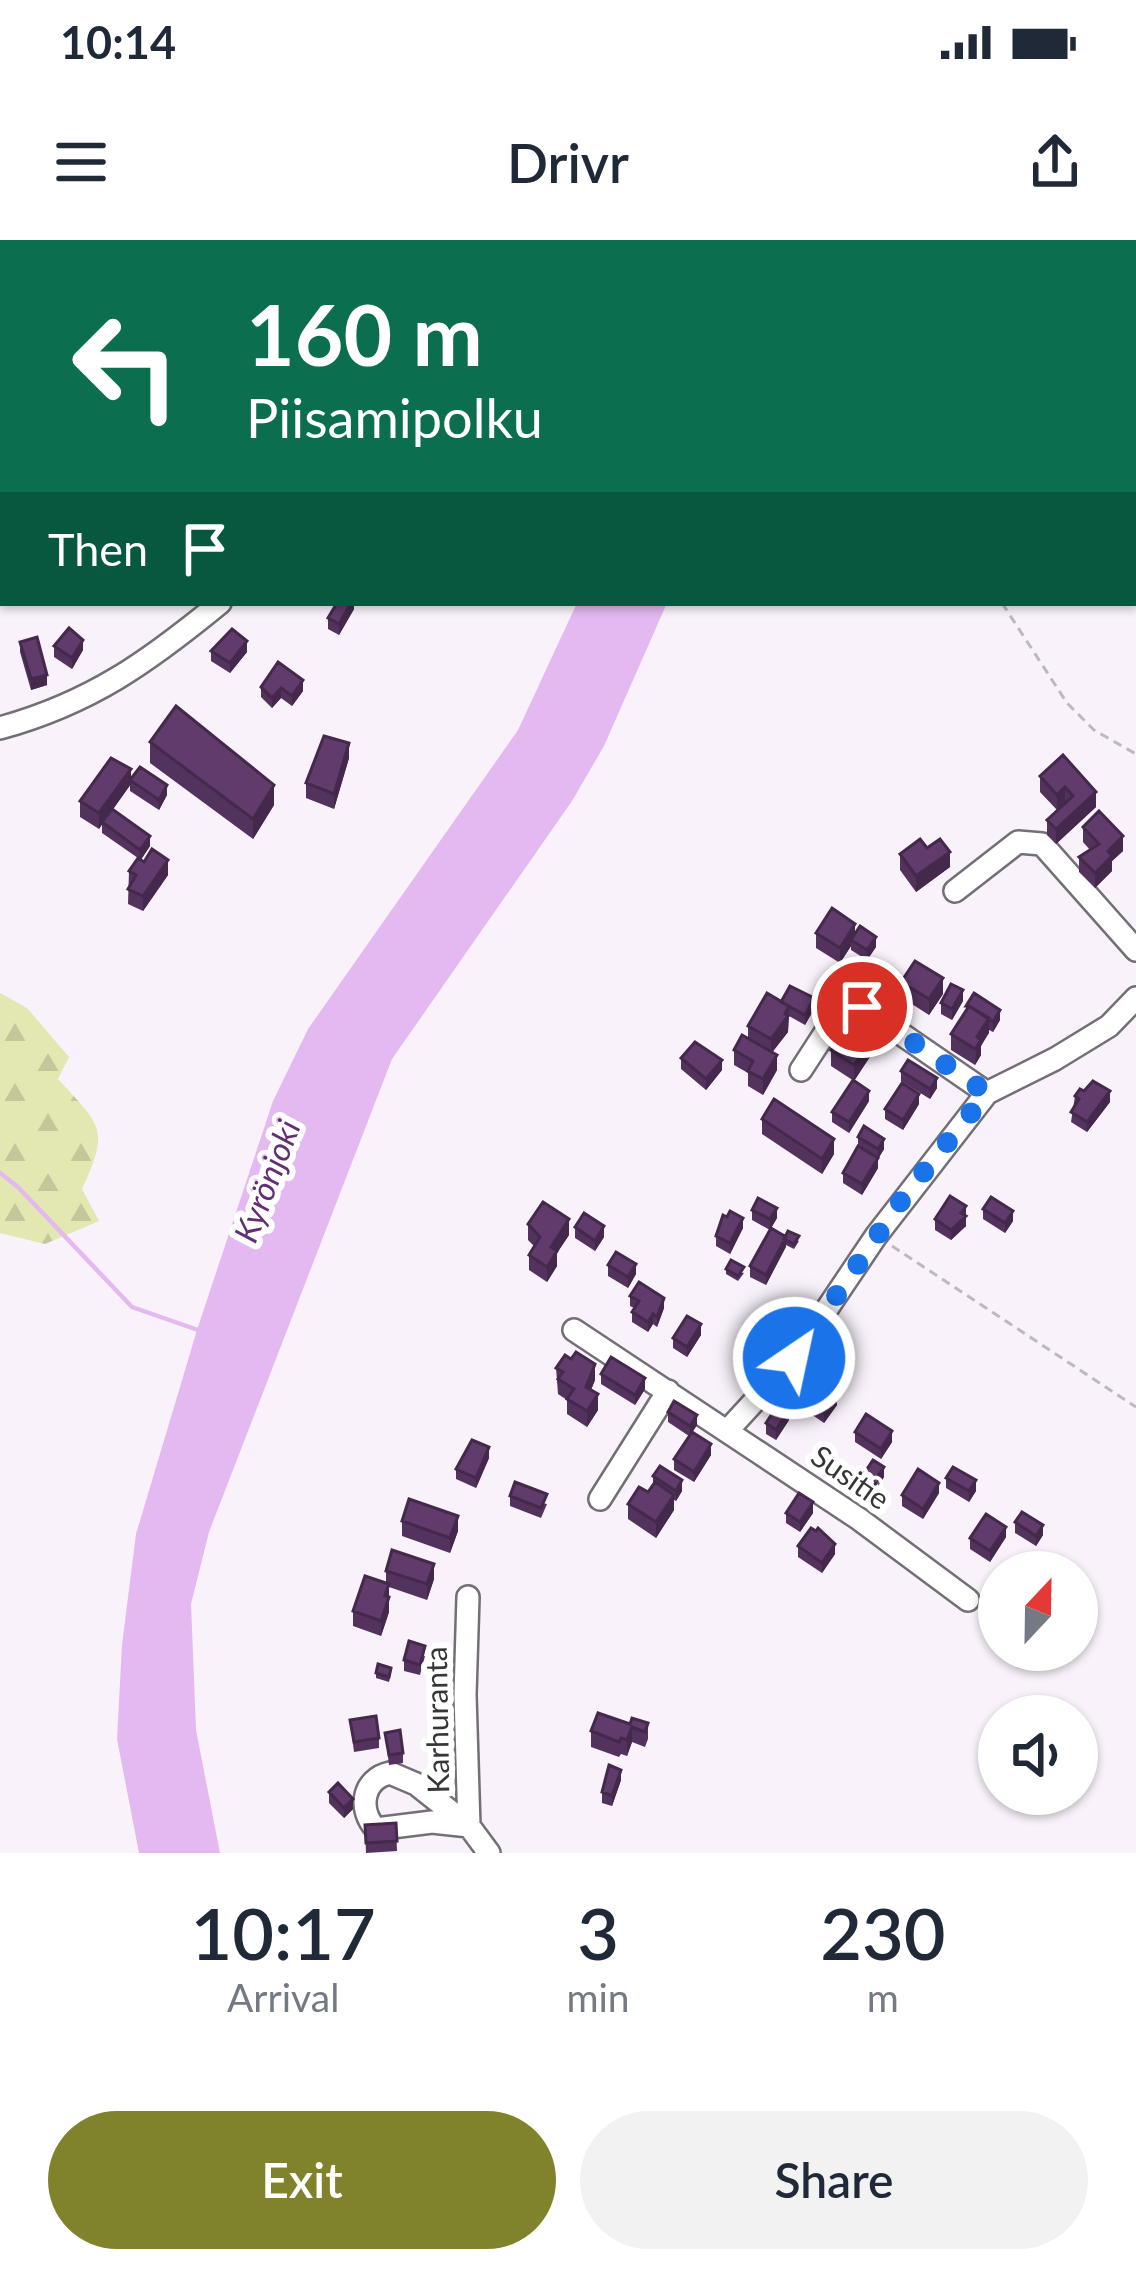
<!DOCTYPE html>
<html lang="en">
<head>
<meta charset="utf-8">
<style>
	:root { --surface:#fff; --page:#f2f2f3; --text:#1f2937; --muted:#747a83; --accent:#80832c }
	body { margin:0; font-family:Lato,sans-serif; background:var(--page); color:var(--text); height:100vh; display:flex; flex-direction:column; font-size:45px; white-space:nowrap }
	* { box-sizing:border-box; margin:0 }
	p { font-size:39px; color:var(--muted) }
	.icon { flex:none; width:66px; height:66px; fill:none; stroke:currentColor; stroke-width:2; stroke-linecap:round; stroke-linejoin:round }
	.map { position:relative; height:1613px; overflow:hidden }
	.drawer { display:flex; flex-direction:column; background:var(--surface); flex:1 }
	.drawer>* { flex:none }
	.hud { position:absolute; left:0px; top:0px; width:1137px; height:366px; box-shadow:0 3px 9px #0004; background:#0b6e4f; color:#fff; overflow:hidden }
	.needle { width:78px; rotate:22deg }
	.tools { position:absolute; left:978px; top:1311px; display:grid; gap:24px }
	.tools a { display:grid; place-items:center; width:120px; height:120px; border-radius:50%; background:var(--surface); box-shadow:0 3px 9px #0004; font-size:60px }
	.pin { position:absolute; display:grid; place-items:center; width:102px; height:102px; color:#fff; margin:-51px; border:6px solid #fff; border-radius:50%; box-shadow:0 3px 12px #0007 }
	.me { position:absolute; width:132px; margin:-66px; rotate:34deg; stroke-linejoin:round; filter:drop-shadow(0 0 9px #0008) }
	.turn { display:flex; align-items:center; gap:42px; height:252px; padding:0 48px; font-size:54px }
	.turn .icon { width:156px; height:156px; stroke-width:2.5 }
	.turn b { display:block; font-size:84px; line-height:102px }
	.then { display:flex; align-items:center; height:114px; padding:0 48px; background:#0003; gap:24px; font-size:45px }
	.eta { display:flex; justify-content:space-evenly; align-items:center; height:204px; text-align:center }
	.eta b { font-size:72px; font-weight:600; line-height:84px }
	.action { display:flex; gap:24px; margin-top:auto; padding:24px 48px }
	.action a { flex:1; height:138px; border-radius:72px; background:var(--accent); color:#fff; font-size:48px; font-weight:600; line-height:138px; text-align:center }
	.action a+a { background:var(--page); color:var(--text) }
	.status { display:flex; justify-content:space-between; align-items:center; height:84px; padding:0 60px; background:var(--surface); direction:ltr }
	.status svg { height:33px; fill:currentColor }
	header { display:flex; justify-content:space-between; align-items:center; height:156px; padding:0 48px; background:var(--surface); font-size:54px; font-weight:600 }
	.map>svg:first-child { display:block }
	.forest { fill:url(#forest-firs) }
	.water { fill:#e4b8f0 }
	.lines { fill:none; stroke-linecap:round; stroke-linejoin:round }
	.stream { stroke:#e4b8f0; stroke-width:4.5 }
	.minor-casing { stroke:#746e76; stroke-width:26 }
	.path { stroke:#beb8c0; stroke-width:3; stroke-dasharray:9 6; stroke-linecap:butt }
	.minor { stroke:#fff; stroke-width:21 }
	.wall { fill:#53335d }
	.shaded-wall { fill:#44294c }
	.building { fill:#613b6c; stroke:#44294c; stroke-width:3 }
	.route { stroke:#1a73e8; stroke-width:21; stroke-dasharray:0 37.8 }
	.labels { text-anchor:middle; stroke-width:12; stroke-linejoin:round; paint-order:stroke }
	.street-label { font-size:30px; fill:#373538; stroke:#fff }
	.water-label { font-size:33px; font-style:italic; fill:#642f72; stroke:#fff }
</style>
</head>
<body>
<div class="status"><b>10:14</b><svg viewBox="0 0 49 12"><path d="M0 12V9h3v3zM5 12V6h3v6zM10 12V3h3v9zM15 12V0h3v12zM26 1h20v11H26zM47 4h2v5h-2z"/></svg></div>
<header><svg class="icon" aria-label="menu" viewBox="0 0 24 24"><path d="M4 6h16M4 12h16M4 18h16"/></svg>Drivr<svg class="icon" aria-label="share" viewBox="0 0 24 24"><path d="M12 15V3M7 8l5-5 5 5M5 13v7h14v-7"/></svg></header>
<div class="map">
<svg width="1136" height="1613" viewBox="0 0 1136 1613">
	<defs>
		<pattern id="forest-firs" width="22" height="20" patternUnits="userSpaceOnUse" patternTransform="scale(3)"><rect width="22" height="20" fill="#e3e7b1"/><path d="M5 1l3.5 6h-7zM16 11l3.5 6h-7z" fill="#c3c799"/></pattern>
	</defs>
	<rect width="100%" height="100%" fill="#f9f2fb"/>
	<!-- forest -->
	<path class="forest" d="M0,753l27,15 42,49 -11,22c43,47 52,49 24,110l17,32 -54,23 -45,-11z"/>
	<!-- water -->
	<path class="water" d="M577,363h90l-63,143 -32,55 -180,258 -183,473 -18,72 5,126 24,123h-81l-22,-114 5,-94 14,-111 61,-204 76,-229 35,-72 210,-299z"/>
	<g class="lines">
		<!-- stream -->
		<path class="stream" d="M0,933l18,14 114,120 66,23"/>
		<!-- minor casing -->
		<g class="minor-casing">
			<path id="minor" d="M152,0l5,3
				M412,3l1,-3
				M0,488c91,-25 148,-66 220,-125
				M955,651l63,-49 24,2 94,106
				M801,830l37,-57 24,-6 125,86
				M574,1090l285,189 109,81
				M728,1190l66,-72 82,-122 111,-143 68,-34 54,-33 27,-28
				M600,1259l68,-108
				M468,1357l-3,98 4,131 20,27
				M390,1533l26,11 53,42 -37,-4 -56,7c-18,-19 -14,-50 14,-56z"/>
		</g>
		<!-- path -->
		<path class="path" d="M1002,363l65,100 27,27 42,24
			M892,1006l244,161"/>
		<!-- minor -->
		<use href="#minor" class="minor"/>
	</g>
	<!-- wall -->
	<path class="wall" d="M348,0h39l-1,3h-38z
		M354,363v6l-15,26 -11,-6v-11z
		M20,402l27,43 -16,5 -11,-38z
		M54,406l29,4 -11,19 -18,-12z
		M211,411l36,1 -17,21 -19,-12z
		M261,447l42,4 -11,15 -11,-8 -9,10 -11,-11z
		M150,502l124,63 -21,34 -103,-76z
		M1063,515l33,52 -40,37 -9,-9v-15l10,-10 -17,-18v-16z
		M349,518l-15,51 -28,-11v-15z
		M131,540l36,15 -8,15 -29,-19v-6l-17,24 37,37 -9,14 27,15 -25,36 -15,-7 1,-33 9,-13 -36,-25v-9l-3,5 -19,-12v-16z
		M1083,587l40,24 -11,10v10l-17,17 -16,-16v-15l11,-7 -7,-8z
		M927,608l23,19 -34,25 -16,-22v-16z
		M816,693h39l21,14 -9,13 -16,-10v-4l-11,17 -24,-15z
		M901,742l42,12 -14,21 -28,-18z
		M963,761l-11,19 -11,-6v-11z
		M781,762l33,7 -9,16 -16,-9 -1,16 -16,20 5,18 -14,25 -15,-9v-13l-14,-8v-15l14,-11v-13z
		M966,766l34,14 -7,12 -4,-2 -8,16v9l-6,10 -24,-15v-16l15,-24z
		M875,809l-21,32 -23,-15v-16z
		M681,818l41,12 -16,20 -25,-21z
		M901,831l36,17 -7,11 -29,-18z
		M1075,856l35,6 -23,30 -16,-10z
		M869,861l-20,32 -17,-11v-10z
		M919,864l-16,26 -18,-11v-10z
		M762,879l72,35 -12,20 -60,-40z
		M858,897l26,12 -6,10v9l-16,27 -19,-12v-10l15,-26z
		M966,966v20l-15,14 -16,-10v-11z
		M983,969l30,12 -8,12 -22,-14z
		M752,970l25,8 -6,10 28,13 -5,8 -8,-4 -20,40 -16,-8v-11l20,-36 -18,-10z
		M727,977l16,11 -13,26 -14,-8v-10z
		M528,984l41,11 -12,18v13l-10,16 -18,-12v-15l5,-9 -6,-6z
		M575,987l29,10 -9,14 -20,-13z
		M608,1025l28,9 -8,14 -20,-12z
		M726,1029l18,4 -6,8 -12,-7z
		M630,1056l34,12 -7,19 -4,-3 -5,8 -16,-10v-10l2,-4 -4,-2z
		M701,1095l-14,22 -14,-9v-10z
		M556,1128l39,12 -4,10 7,20 -11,17 -20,-13v-14l-9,-6z
		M601,1134l44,15 -10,16 -34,-21z
		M798,1155l39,10 -13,18 -26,-18z
		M668,1172l29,13 -5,7 19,23 -17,27 -20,-12v-11l15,-23 -21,-14z
		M789,1180l-13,20 -10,-6v-11z
		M855,1192l37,10 -11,17 -26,-17z
		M489,1218l-13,30 -20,-9v-10z
		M653,1236l29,15 -6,10 -2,-1v10l-18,28 -28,-19v-15l20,-12 5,-8z
		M884,1237l-14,22 -11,-8v-10z
		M946,1238l30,13 -7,11 -23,-14z
		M939,1253l-16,26 -21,-13v-11z
		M510,1256l37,8 -6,14 -31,-12z
		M786,1273h27l-13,19 -14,-9z
		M402,1281l56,10 -8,22 -48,-17z
		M1015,1282l28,13 -7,11 -21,-13z
		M1006,1297l-16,25 -20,-13v-11z
		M798,1306l37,8 -13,19 -24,-16z
		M386,1331l48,8 -7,21 -38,-13v25l-8,24 -28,-10v-15l33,-29z
		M425,1416l-5,19 -16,-4v-11z
		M376,1433h15l-2,9 -13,-4z
		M350,1480l29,18v10l-25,4z
		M648,1483v16l-3,8 -13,-5 -5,14 -6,-2 -2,3 -28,-10v-16l39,-7z
		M385,1493l18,20v10l-14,2z
		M621,1540l-9,26 -10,-3v-11z
		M329,1552l24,17 -9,9 -15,-15z
		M396,1583l1,28 -31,2 -1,-28z"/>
	<!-- shaded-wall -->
	<path class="shaded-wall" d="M351,363h3v6l-15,26v-11z
		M83,400v10l-11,19v-11z
		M247,401v11l-17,21v-10z
		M47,435v10l-16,5v-11z
		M303,440v11l-11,15v-10z
		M281,448v10l-9,10v-10z
		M349,503v15l-15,51v-15z
		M131,529v15l-32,45v-16z
		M167,545v10l-8,15v-10z
		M274,545v20l-21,34v-20z
		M1065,547v16l-8,7v-15z
		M1096,552v15l-40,37v-15z
		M150,596v10l-10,14v-10z
		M1123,596v15l-11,10v10l-17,17v-15l13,-22z
		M950,612v15l-34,25v-16z
		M168,620v15l-25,36v-15z
		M855,684v15l-4,1v6l-11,17v-15z
		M876,697v10l-9,13v-10z
		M943,738v16l-14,21v-16z
		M963,750v11l-11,19v-11z
		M814,758v11l-9,16v-10z
		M789,766l-1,26 -17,22v-15z
		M1000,770v10l-7,12v-10z
		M989,778v15l-8,13v9l-6,10 2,-28z
		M875,793v16l-21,32v-16z
		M777,815v15l-14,25v-16z
		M722,820v10l-16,20v-11z
		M937,838v10l-7,11v-10z
		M869,851v10l-20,32v-11z
		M1110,851v11l-23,30v-10z
		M919,854v10l-16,26v-10z
		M834,899v15l-12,20v-15z
		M884,899v10l-6,10v-10z
		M878,918v10l-16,27v-11z
		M966,966v20l-15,14v-10z
		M777,968v10l-7,12v-11z
		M1013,971v10l-8,12v-10z
		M743,978v10l-13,26v-11z
		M569,979v16l-12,18v13l-10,16v-15l4,-20z
		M604,986v11l-9,14v-10z
		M786,997v10l-20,38v-10z
		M636,1024v10l-8,14v-11z
		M664,1058v10l-7,19v-10z
		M653,1074v10l-5,8v-10z
		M701,1084v11l-14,22v-10z
		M595,1124v16l-9,22v-15z
		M645,1138v11l-10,16v-10z
		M598,1154v16l-11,17v-16z
		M837,1155v10l-13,18v-10z
		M789,1169v11l-13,20v-10z
		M697,1175v10l-7,11v-10z
		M892,1191v11l-11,17v-10z
		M711,1204v11l-17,27v-10z
		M489,1207v11l-13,30v-10z
		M884,1227v10l-14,22v-11z
		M682,1240v11l-6,10v-10z
		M976,1240v11l-7,11v-11z
		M939,1243v10l-16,26v-10z
		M674,1255v15l-18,28v-16z
		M813,1262v11l-13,19v-10z
		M458,1276v15l-8,22v-15z
		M1043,1285v10l-7,11v-10z
		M1006,1287v10l-16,25v-11z
		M835,1304v10l-13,19v-10z
		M434,1324v15l-7,21v-16z
		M389,1344v28l-8,24v-15z
		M632,1487v15l-5,14v-16z
		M621,1530v10l-9,26v-10z
		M353,1559v10l-9,9v-10z"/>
	<!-- building -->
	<path class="building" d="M267,0h31l-3,3h-26z
		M337,363h14l-12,21 -11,-6z
		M69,388l14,12 -11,18 -18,-12z
		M232,389l15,12 -17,22 -19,-12z
		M37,397l10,38 -16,4 -11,-37z
		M278,422l25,18 -11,16 -11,-8 -9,10 -11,-11z
		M176,466l98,79 -21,34 -103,-77z
		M324,496l25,7 -15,51 -28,-11z
		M1063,515l33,37 -40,37 -9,-9 26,-24 -8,-9 -8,8 -17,-19z
		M111,518l20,11 -32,44 -19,-12z
		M140,527l27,18 -8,15 -29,-20z
		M112,569l38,27 -10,14 -38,-28z
		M1099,571l24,25 -15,15 4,5 -17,17 -16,-16 20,-13 -16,-17z
		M920,599l7,9 13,-9 10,13 -34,24 -16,-22z
		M152,609l16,11 -25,36 -15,-7 8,-14 -7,-4 9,-13 6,4z
		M832,668l23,16 -15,24 -24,-15z
		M860,686l16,11 -9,13 -16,-10z
		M915,721l28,17 -14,21 -28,-17z
		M951,744l12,6 -11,19 -11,-6z
		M790,746l24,12 -9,17 -24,-13z
		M767,753l22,13 -4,8 3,2 -17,23 -23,-13z
		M974,753l26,17 -7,12 -24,-16h-3z
		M969,766l20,12 -12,19 4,3 -6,9 -24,-15z
		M857,781l18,12 -21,32 -23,-15 19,-28 4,3z
		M742,795l35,20 -14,24 -15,-8 5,-10 -19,-11z
		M695,802l27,18 -16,19 -25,-21z
		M908,820l29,18 -7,11 -29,-18z
		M853,840l16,11 -20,31 -17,-10z
		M1093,841l17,10 -23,31 -16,-10 8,-13 -4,-3 5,-7 4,2z
		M902,843l17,11 -16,26 -18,-11z
		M774,859l60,40 -12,20 -60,-40z
		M864,886l20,13 -6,10 -20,-12z
		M858,906l20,12 -16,26 -19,-11z
		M950,956l16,10 -5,7 5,3 -15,14 -16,-11z
		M991,957l22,14 -8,12 -22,-14z
		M758,958l19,10 -7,11 -18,-9z
		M543,962l26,17 -18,28 6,4 -10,16 -18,-12 11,-18 -12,-13z
		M730,971l13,7 -13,25 -14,-7 7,-21 4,2z
		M584,973l20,13 -9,15 -20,-14z
		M771,988l15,9 -20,38 -16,-9z
		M788,991l11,5 -5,8 -10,-5z
		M616,1012l20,12 -8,13 -20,-12z
		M731,1020l13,7 -6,9 -12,-7z
		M639,1042l25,16 -7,19 -4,-3 -5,8 -16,-10 7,-11 -9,-5z
		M687,1076l14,8 -14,23 -14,-9z
		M576,1112l19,12 -9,23 12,7 -11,17 -20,-12 7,-10 -16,-10 5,-7 -7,-4 9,-13 6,4z
		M611,1117l34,21 -10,17 -34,-21z
		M811,1137l26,18 -13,18 -26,-18z
		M674,1161l23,14 -7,11 -22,-14z
		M779,1163l10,6 -13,21 -10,-7z
		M866,1174l26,17 -11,18 -26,-17z
		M692,1192l19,12 -17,28 -20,-13z
		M472,1200l17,7 -13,31 -20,-9z
		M873,1220l11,7 -14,21 -11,-7z
		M660,1226l22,14 -6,11 -23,-15z
		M953,1227l23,13 -7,11 -23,-13z
		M918,1229l21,14 -16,26 -21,-14z
		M515,1242l32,12 -6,14 -31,-12z
		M655,1242l19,13 -18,27 -28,-18 11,-17 9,5z
		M799,1253l14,9 -13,20 -14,-9z
		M409,1259l49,17 -8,22 -48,-17z
		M1022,1272l21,13 -7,11 -21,-14z
		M986,1274l20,13 -16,24 -20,-13z
		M811,1288l5,3 2,-3 17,16 -13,19 -24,-17z
		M392,1310l42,14 -7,20 -41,-13z
		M365,1336l24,8 -4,12 4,1 -8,24 -28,-10z
		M409,1401l16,5 -5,19 -16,-5z
		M378,1424l13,4 -2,9 -13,-4z
		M598,1473l32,11 2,-6 16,5 -3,9 -13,-5 -5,13 -6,-2 -2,4 -28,-11z
		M376,1476l3,22 -25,4 -4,-22z
		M400,1490l3,23 -14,2 -4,-22z
		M609,1525l12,5 -9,26 -10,-4z
		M338,1543l15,16 -9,9 -15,-16z
		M396,1583l1,18 -31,2 -1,-18z"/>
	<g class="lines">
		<!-- route -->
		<path class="route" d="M794,1118l109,-160 84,-105 -125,-86"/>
	</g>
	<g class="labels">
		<!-- street labels -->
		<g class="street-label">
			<text transform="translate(850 1238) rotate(35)" y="10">Susitie</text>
			<text transform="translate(438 1480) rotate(-91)" y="10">Karhuranta</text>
		</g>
		<!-- water labels -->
		<g class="water-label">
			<text transform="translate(267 941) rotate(-69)" y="12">Kyrönjoki</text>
		</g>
	</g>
</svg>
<div class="tools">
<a><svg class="needle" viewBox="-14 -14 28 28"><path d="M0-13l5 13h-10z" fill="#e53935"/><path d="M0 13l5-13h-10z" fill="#747a83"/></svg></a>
<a><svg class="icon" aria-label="sound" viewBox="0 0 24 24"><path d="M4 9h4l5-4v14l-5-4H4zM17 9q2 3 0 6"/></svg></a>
</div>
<div class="pin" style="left:862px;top:767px;background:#d93025"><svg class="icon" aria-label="arrive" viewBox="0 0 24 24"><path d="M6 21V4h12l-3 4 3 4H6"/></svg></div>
<svg class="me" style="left:794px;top:1118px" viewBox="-20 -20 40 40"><circle r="17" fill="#1a73e8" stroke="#fff" stroke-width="3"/><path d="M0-11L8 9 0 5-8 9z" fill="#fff"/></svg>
<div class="hud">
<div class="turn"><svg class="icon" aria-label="left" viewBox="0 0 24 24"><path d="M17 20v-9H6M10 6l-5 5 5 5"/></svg><div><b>160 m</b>Piisamipolku</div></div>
<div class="then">Then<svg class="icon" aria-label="arrive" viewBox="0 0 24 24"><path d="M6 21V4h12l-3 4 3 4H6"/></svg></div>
</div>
</div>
<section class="drawer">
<div class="eta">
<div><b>10:17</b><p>Arrival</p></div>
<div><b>3</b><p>min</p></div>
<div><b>230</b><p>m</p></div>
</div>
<div class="action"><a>Exit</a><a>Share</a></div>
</section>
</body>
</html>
